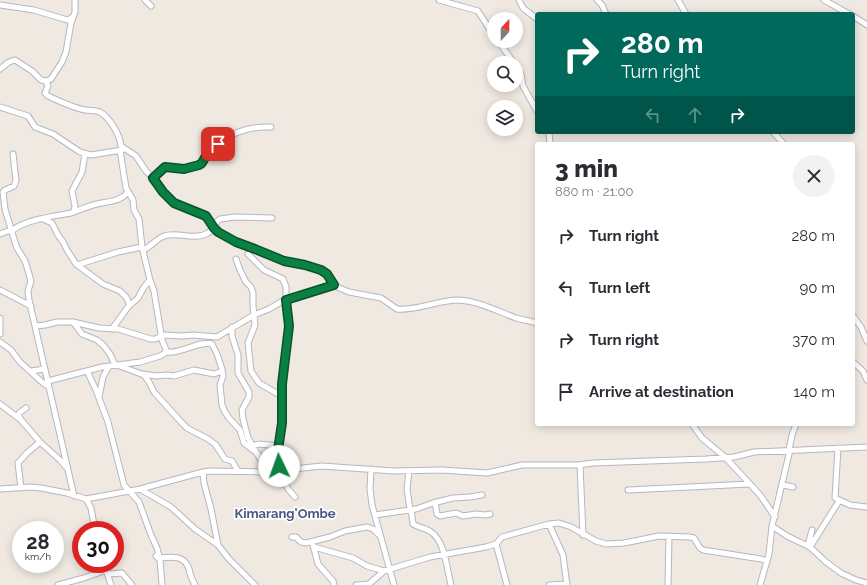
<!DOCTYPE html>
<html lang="en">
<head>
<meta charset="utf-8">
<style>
	:root { --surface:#fff; --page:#f2f2f3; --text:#2b2b33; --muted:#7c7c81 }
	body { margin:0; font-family:Raleway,sans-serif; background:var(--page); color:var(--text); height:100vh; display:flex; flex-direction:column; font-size:15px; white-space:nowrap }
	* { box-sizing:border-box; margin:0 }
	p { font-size:13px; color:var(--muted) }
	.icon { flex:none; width:22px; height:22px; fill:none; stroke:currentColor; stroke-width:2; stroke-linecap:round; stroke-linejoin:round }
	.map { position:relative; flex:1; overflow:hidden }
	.drawer { position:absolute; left:535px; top:142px; width:320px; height:284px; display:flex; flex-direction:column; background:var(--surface); border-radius:4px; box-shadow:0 2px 10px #0003 }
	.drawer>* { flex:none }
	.hud { position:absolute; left:535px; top:12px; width:320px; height:122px; border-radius:4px; box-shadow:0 2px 10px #0003; background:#00695c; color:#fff; overflow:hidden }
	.needle { width:26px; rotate:21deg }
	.tools { position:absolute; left:487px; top:12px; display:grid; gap:8px }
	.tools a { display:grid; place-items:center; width:36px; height:36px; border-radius:50%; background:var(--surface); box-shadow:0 2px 10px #0003; font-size:20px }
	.speed { position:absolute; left:12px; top:521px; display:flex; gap:8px; font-size:20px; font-weight:700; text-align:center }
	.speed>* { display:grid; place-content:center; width:52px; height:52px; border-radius:50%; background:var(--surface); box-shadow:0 2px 10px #0003; line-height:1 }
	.speed small { font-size:10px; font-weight:400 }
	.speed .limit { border:6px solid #d22; background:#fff; color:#111 }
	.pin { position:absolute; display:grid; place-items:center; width:34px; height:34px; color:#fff; margin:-17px; border-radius:8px; box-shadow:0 2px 6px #0006 }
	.me { position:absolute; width:44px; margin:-22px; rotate:357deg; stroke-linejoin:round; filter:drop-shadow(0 0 3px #0008) }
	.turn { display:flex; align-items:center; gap:14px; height:84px; padding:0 20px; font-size:18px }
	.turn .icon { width:52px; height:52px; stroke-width:2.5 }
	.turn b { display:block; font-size:28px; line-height:34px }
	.lanes { display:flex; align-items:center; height:38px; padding:0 20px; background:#0003; justify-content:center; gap:20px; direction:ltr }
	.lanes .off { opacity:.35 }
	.round { display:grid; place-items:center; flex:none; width:42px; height:42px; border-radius:21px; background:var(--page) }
	.head { display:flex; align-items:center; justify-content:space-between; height:68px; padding:0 20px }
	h1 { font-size:24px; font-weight:800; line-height:30px }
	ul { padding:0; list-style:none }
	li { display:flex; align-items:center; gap:12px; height:52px; padding:0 20px }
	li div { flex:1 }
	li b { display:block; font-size:15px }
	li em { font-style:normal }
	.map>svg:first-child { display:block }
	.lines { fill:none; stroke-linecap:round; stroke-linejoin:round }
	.minor-casing { stroke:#b4b7c1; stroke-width:7 }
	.minor { stroke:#fff; stroke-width:5 }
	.route-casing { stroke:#07532c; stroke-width:10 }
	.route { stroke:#0b8043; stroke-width:7 }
	.labels { text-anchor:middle; stroke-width:3.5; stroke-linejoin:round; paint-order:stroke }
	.quarter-label { font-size:13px; font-weight:bold; fill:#4d5680; stroke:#fff }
</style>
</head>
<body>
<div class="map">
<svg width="867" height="585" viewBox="0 0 867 585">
	<rect width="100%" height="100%" fill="#efe9e1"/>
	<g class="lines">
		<!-- minor casing -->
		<g class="minor-casing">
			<path id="minor" d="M145,0l6,6
				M439,0l39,11 16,25
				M519,0l4,8 14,11
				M597,0l5,5 4,9
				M678,0l8,14
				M824,0l25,14
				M0,5l34,5 30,9 4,1 5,-3
				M853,16l14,9
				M498,41l16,22
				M516,67l5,7 2,12 14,25
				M0,69l9,-7 6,-2 17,11 9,9 5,1 5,-2 11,-17 4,-10 5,-29 4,-11v-12
				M46,81l2,5 -3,7 3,3c11,5 25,12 37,14 6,1 10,0 15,2 10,6 20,23 21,34l15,10 10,15 7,7 10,13 10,12 31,12 5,4 5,9 4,4 17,10 49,19 21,4 16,5 6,4 10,13 12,5 32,6 16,11c20,2 41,-9 61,-9 21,1 39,11 58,18 7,2 14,3 21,5
				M0,107l28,9 7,11 18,7 27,18 11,3 31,-5
				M549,132l1,12
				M773,132l11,12
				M120,150l6,38 7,12 1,10 5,9 3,28 8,33 4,11 8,49 5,12c15,2 32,-12 45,-8l5,10 5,15 1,7 -3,9 2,20 3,7 4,6 11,12 4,13 14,11
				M13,154l3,26 -2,6 -9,4 -2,2 2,17 9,30 3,9 8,13 4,13 2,7 -3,10 1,9 45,196
				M153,178l12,-11c12,-1 19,5 33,-2 7,-3 7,-9 11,-14 3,-4 6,-6 10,-8 16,-12 32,-17 52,-16
				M74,211l1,-5 -3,-15 10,-19 3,-18
				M43,219l9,4 6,12 5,7 4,8 9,14 27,20 17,7 6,6 4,8
				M12,231c11,-11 43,-15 59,-18 9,-3 17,-7 26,-9 12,-3 23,-2 31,-12
				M0,234l11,-4
				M143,250c8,-3 13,-11 21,-14 13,-5 30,5 44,-3 5,-3 7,-11 12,-14l15,-2 37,1
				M248,254l16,16 19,9 3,8v12l3,27 -7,58v39l-4,27v12l3,8
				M236,259l4,11 6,12 5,5 2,6v13l2,19 -7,18 3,28 8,12 24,14
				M77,265l41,-13 24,-5
				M0,290l31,16
				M853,316l8,11 6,14
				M0,318v16
				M73,322l9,12 15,6 6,5 7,9 5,11
				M35,326l10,-1 12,-3h16l26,6 19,1 33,10h4l10,-4 17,1 11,-1 24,2 37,-22 15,-6 17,-10 49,-14
				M232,327v9l6,19v18l11,19v5l-7,13 1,9 5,19 14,24 2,10
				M112,329l16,-22 10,-9 6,-11 6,-7
				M0,342l11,8 9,12 23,21 5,3
				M853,362l10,9 4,9
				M117,365l27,10 5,7 5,10 28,31 5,5 21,11 7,5 10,15 7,2 6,10
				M31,371l14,-2
				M87,371l9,19 12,32 16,63 15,17 12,33 6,13 3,12 2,25
				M143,374l13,2 11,-1 7,1 20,-6 20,4 8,-3
				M48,381l54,-14 38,-5 20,-6 7,-4
				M99,397l4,-20 6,-11
				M0,404l21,16 19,22 20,18 7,8
				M21,420l-2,-3v-4l7,-5
				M692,424l10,14 23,19 35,38 15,22
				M252,446l7,-2 19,2
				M838,448l-3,50 15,7 17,2
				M789,450l3,-15 4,-11
				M580,465l3,70
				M371,469l-1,20 2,16 22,80
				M279,470l9,19 7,8
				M409,471l-2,18 3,20
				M203,472l1,11 7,26 7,36
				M783,485l10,2
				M21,488l-3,-25 9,-10 13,-11
				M0,489l30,-2 11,1 26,5 19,6 54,-10 63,-17 7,-1 54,1 58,-6 72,5 48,-1 45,3 35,-8h56l15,-2 113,-4 28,-2 20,-5 113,-5
				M140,489l31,18 24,22 23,16 11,14 26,26
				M628,490l122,-6
				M86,499l5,9 4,22
				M435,502l2,12 3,2 16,-3 7,3 13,-2 10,1 4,-1
				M411,509l2,15c6,4 13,4 18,8 14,9 16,38 20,53
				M375,515l41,-6 17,-6 20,-5 17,-1 12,-2
				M549,524l14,31 4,30
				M772,526l15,10 23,11 16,15 15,11 15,7 11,3
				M292,537h4l5,5 5,1 24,-6 15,-6 22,-4 6,2 6,6
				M496,544l11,41
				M313,545l5,19 15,17 1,4
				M808,545l4,-15
				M314,547l39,11 14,8 17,5
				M810,547l29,-46
				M156,556l2,2c13,-1 26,-4 31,11 1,6 3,11 6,16
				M104,564l7,21
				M107,572l2,2 13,-1 10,12
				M58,585l26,-7 22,-8
				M356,585l13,-1 15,-13 46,-14 56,-10 10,-3 6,-7 47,-13 10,-1 12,4 25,14 10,3 18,-1 35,-7 30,1 5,1 6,10 3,2 58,9 6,2
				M549,585l18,-1
				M668,585l1,-49
				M760,585l9,-31 3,-28 18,-76"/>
		</g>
		<!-- minor -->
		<use href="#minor" class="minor"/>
	</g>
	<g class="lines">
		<!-- route casing -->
		<g class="route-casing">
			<path id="route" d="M218,144l-9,6 -7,13 -3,2 -15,4 -19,-2 -12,11 10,14 11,11 32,13 8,12 4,4 18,10 19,7 29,12 21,4 16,5 6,4 7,11 -48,15 3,26 -7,58v39l-4,27 1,16"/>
		</g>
		<!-- route -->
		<use href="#route" class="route"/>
	</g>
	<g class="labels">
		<!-- quarter labels -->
		<g class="quarter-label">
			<text x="285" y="518">Kimarang'Ombe</text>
		</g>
	</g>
</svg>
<div class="tools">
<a><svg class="needle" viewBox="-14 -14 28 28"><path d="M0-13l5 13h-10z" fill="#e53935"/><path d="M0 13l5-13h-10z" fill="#7c7c81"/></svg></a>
<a><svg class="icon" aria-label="search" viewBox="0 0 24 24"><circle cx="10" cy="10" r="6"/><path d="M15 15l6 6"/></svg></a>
<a><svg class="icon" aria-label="layers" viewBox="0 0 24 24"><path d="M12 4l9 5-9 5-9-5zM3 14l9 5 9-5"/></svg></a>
</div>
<div class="speed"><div>28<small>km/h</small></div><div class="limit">30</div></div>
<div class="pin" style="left:218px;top:144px;background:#d93025"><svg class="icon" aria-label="arrive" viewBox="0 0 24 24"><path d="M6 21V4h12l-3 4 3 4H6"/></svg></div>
<svg class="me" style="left:279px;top:466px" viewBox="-20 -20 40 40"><circle r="19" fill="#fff"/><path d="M0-13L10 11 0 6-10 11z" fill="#0b8043"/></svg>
<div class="hud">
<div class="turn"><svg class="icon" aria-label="right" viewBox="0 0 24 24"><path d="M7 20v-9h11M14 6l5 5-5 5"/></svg><div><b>280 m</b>Turn right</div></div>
<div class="lanes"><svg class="icon off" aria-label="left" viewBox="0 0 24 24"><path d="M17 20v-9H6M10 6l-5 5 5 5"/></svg><svg class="icon off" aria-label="ahead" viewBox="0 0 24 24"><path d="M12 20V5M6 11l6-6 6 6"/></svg><svg class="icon" aria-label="right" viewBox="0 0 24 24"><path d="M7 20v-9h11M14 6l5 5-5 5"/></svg></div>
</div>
<section class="drawer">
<div class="head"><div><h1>3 min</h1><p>880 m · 21:00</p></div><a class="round"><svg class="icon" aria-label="close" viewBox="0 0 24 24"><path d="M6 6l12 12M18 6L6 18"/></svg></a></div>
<ul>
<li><svg class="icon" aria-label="right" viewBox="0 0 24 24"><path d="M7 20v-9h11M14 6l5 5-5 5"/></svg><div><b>Turn right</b></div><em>280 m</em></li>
<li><svg class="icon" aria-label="left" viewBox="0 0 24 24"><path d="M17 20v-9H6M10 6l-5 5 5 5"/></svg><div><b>Turn left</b></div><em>90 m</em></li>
<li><svg class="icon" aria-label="right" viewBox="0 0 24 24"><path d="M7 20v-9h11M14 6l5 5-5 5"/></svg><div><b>Turn right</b></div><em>370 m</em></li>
<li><svg class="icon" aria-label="arrive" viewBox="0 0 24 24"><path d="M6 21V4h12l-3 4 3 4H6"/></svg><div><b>Arrive at destination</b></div><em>140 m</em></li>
</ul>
</section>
</div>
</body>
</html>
